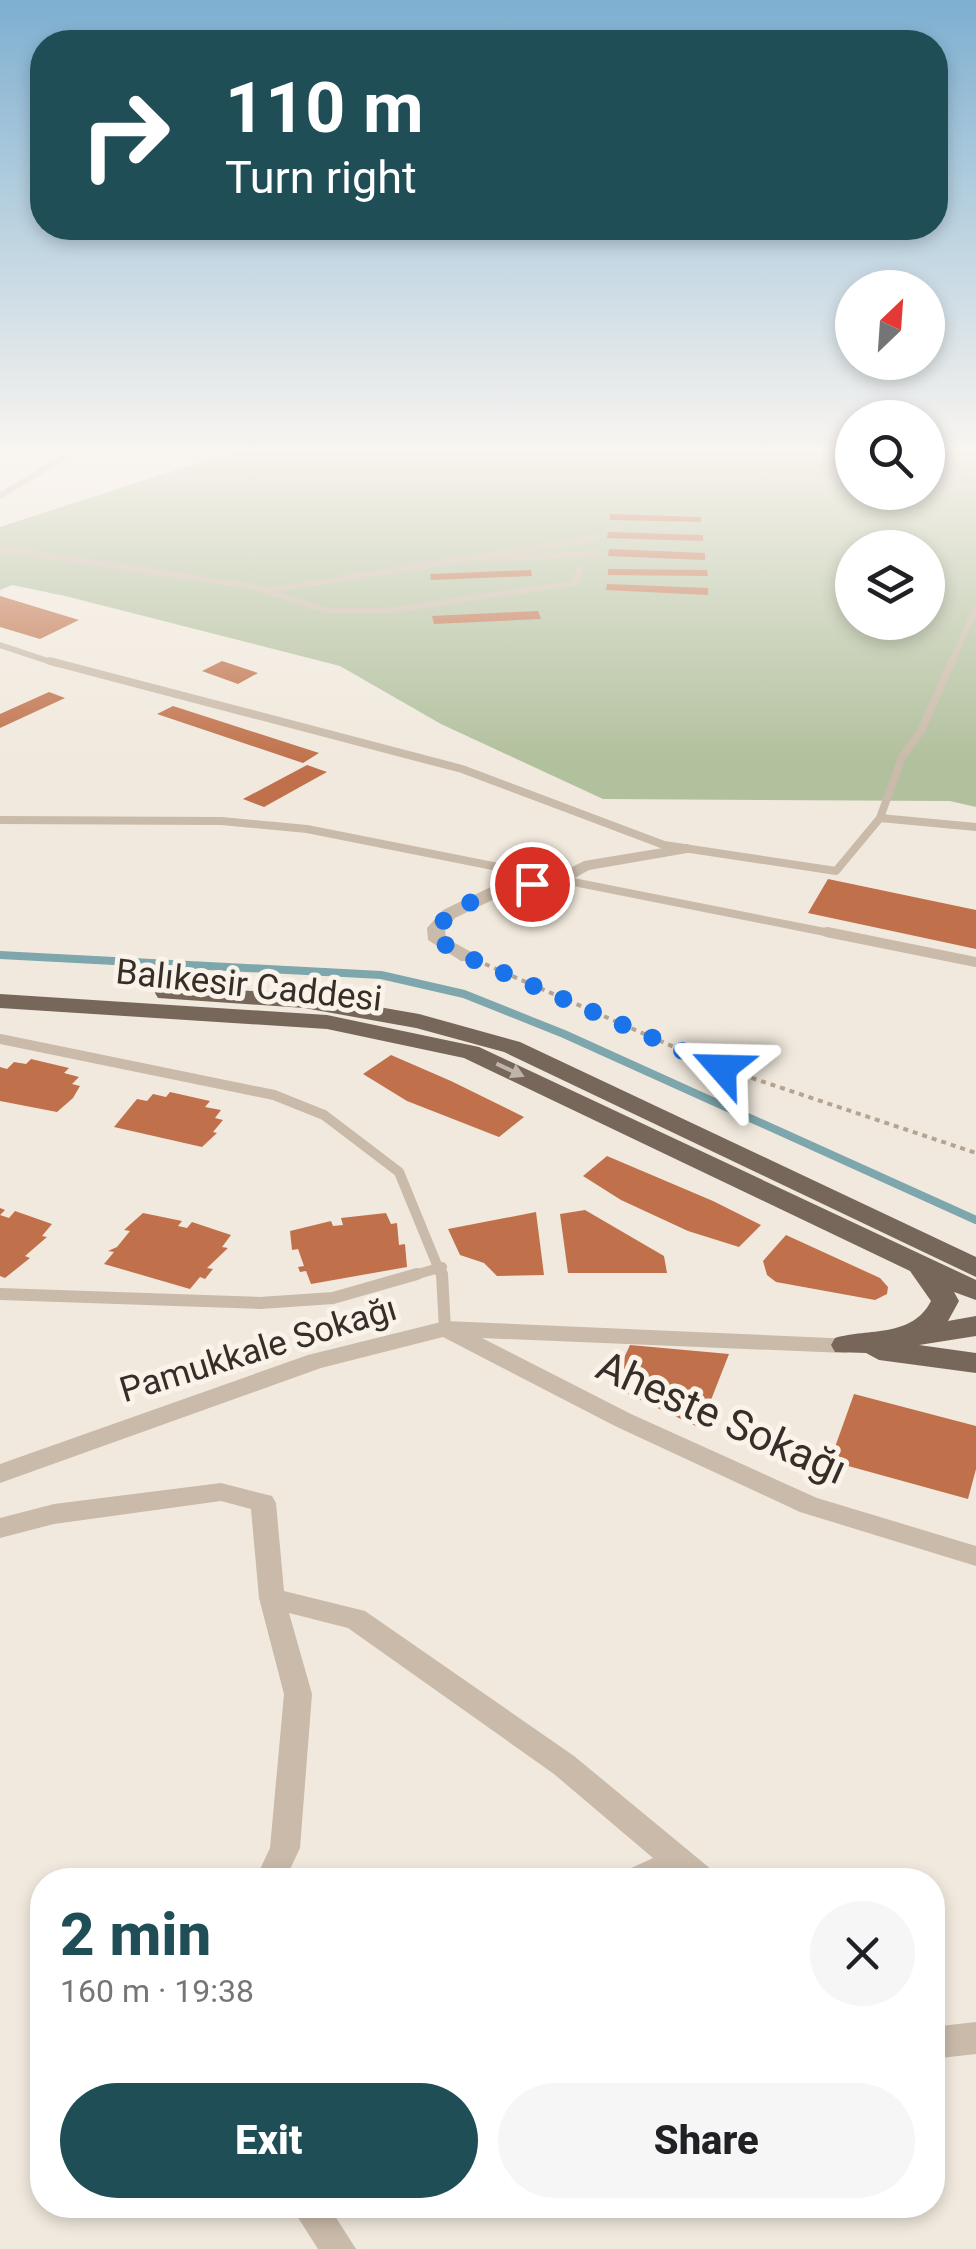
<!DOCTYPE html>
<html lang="en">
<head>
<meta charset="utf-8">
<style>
	:root { --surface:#fff; --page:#f6f6f6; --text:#202124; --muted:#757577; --accent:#204e56 }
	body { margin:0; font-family:Roboto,sans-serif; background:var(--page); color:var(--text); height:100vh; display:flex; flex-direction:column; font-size:38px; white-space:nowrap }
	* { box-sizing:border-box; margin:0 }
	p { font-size:32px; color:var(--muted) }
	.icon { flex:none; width:55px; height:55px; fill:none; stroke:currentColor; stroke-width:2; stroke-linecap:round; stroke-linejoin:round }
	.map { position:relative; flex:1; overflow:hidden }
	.panel { position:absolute; left:30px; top:1868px; width:915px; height:350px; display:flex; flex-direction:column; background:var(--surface); border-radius:40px; box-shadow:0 5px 15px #0003 }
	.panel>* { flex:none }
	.hud { position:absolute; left:30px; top:30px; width:918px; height:210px; border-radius:40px; box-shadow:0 5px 15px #0003; background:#204e56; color:#fff; overflow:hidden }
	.needle { width:65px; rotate:25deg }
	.tools { position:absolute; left:835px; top:270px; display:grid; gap:20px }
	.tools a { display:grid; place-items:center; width:110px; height:110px; border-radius:50%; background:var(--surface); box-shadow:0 5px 15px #0003; font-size:50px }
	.pin { position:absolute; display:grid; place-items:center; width:85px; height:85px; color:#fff; margin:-42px; border:5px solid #fff; border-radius:50%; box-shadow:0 2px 10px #0007 }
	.me { position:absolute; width:110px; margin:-55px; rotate:295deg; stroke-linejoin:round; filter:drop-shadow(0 0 8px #0008) }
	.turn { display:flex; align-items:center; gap:35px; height:210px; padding:0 30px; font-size:45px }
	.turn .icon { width:130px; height:130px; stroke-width:2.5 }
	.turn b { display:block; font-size:70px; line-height:85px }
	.round { display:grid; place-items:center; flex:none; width:105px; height:105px; border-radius:52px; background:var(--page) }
	.overview { display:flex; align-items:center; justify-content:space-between; height:170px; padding:0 30px }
	h1 { font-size:60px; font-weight:800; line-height:75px; color:var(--accent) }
	.cta { display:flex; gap:20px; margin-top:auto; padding:20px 30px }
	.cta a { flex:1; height:115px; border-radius:60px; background:var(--accent); color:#fff; font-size:40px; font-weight:800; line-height:115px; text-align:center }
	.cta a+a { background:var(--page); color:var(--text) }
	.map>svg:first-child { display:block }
	.green { fill:#b1c09d; fill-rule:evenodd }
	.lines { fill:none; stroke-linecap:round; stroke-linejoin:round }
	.stream { stroke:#7da7ad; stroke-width:8 }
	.building { fill:#c0714b }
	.path-far1 { stroke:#b4a493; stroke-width:2.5; stroke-dasharray:2.5 2.5; stroke-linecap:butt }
	.path { stroke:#b4a493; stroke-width:4; stroke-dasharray:5 5; stroke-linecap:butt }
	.lane-far3 { stroke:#c9baa9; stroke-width:6 }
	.lane-far2 { stroke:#c9baa9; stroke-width:8 }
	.lane-far1 { stroke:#c9baa9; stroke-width:10 }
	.lane { stroke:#c9baa9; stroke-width:12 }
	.street { fill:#c9baa9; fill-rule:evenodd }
	.primary { fill:#77675a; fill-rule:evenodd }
	.oneway { fill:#beb4a9 }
	.route { stroke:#1a73e8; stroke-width:18; stroke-dasharray:0 32.4 }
	.labels { text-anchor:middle; stroke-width:10; stroke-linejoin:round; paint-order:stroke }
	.street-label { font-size:35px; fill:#362e29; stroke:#f9f3e9 }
	.near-street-label { font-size:42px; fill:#362e29; stroke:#f9f3e9 }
</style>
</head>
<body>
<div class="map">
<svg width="976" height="2249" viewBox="0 0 976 2249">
	<rect width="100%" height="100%" fill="#f1e9dd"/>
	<!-- green -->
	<path class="green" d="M244,448h608v44h76v-44h48v359l-26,-6 -347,-2 -162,-75 -101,-58 -275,-70 -53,-11 -12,5v-63zM852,548h76v74h-76z"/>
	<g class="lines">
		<!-- stream -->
		<path class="stream" d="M0,955l381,20 83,19 100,40 412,186"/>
	</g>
	<!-- building -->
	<path class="building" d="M610,514l91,3v5l-91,-2z
		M608,532l95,3v6l-96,-3z
		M609,549l96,4v7l-97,-4z
		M608,569l99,1 1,6 -100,-1z
		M531,570l1,6 -101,4 -1,-6z
		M607,584l101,4v7l-102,-5z
		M0,596l79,24 -39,19 -40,-12z
		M538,611l3,8 -107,5 -2,-8z
		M222,661l36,12 -20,11 -36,-13z
		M49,692l16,6 -65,30v-14z
		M173,706l146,47 -16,10 -146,-49z
		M307,765l20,7 -63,35 -21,-8z
		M828,879l148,31v39l-168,-36z
		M391,1055l60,26 73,36 -25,20 -92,-36 -44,-27z
		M31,1059l38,9 -5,5 15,4 -7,7 8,2 -7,12 -16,14 -57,-11v-34l7,2 7,-7 12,2z
		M170,1092l40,9 -5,6 16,3 -6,8 8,2 -10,12 4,1 -15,14 -88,-20 23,-28 10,2 6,-7 13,3z
		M607,1156l106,45 48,24 -22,22 -51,-16 -67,-31 -38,-24z
		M0,1208l5,2 -5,5 9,3 6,-7 37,13 -10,12 5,1 -22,19 5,2 -25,20 -5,-2z
		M585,1210l79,46 3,17h-99l-8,-59z
		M536,1212l8,63 -47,1 -13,-13 -24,-8 -12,-26z
		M143,1213l39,8 -4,5 9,2 5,-6 39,13 -9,12 6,1 -21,20 6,1 -8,10 -5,-2 -10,12 -86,-25 10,-12 -6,-1 9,-4 13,-16 -6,-1z
		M386,1213l5,11 6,-1 2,22 6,-1 2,23 -96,17 -5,-13 -6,1 -2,-5 6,-1 -6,-17 -6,1 -2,-19 41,-10 2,5 10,-1 -2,-7z
		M786,1235l94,43 8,9 -1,7 -12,6 -99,-18 -9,-7 -4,-14z
		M630,1345l99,9 -29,74 -89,-42z
		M854,1394l122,32v43l-8,30 -138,-38z"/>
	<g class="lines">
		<!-- path-far1 -->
		<path class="path-far1" d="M750,448l37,13 65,3
			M928,469l48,14"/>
		<!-- path -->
		<path class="path" d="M485,964l237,104 254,85"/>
		<!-- lane-far3 -->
		<path class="lane-far3" d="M0,496l78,-48
			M0,549l250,37 78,25h57l190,-28 5,-14
			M482,559l116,-5
			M265,591l333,-53
			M0,645l57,19
			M951,664l25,-56"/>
		<!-- lane-far2 -->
		<path class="lane-far2" d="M50,661l412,108 202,76 172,26 44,-53 22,-61 19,-26 31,-70
			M880,818l96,9
			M0,820l221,1 86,8 533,106"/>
		<!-- lane-far1 -->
		<path class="lane-far1" d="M827,932l149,30
			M0,1039l274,56 50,20 75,57 43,105
			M408,1277l34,-10"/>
		<!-- lane -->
		<path class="lane" d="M442,1274l3,55
			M0,1294l260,9 73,-5 84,-24"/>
		<!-- street -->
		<path class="street" d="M687,844l6,2v6l-104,18 -25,14 -55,8 -54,26 -10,11 1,9 27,15 3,4 -3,4h-12l-33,-21 -1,-12 16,-18 56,-27 55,-7 30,-15z
			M445,1321l408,18 3,6 -3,6 -8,2 -363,-15 149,76 186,84 159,48v20l-176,-54 -185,-86 -172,-89 -122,31 -321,115v-19l308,-109z
			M221,1483l51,13 4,7 8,88 81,20 209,145 138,114 4,10h-37l-4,-3 -6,3h-46l4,-10 26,-12 -99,-84 -206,-146 -59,-15 23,81 -12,154 -15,32h-30l15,-32 14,-154 -25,-96 -8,-89 -30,-8 -167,23 -54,14v-20l54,-14z
			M976,2022v32l-44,5v-32z
			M290,2205h38l28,44h-38z"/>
		<!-- primary -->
		<path class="primary" d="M166,986l138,8 115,20 101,28 456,215v20l-472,-225 -88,-24 -112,-20 -146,-10 -3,-5 3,-5z
			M0,994l327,21 152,32 497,233v20l-22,-8 5,9 -11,20 28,-5v20l-57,9 57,8v20l-97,-13 -13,-7 -31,-1 -4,-7 4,-7c34,-10 77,0 96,-37l-21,-30 -446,-213 -137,-29 -327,-21z"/>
	</g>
	<!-- one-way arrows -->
	<defs><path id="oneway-solid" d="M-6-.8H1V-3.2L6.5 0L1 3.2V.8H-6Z" transform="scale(2.5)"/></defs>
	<use class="oneway" href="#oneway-solid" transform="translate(510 1070) rotate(25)"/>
	<!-- sky -->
	<linearGradient id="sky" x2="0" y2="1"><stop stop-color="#7dafd0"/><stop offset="0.59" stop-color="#f9f5f0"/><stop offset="1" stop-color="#f9f5f0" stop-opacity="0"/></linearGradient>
	<rect width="976" height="762" fill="url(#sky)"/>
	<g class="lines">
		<!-- route -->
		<path class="route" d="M532,884c-35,4 -71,18 -96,44l1,12 30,17 255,111"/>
	</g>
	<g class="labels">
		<!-- street labels -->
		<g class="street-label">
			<text transform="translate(249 985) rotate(6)" y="12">Balıkesir Caddesi</text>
			<text transform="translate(258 1349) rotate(-17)" y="12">Pamukkale Sokağı</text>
		</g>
		<!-- near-street labels -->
		<g class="near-street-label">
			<text transform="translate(722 1417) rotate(24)" y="15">Aheste Sokağı</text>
		</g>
	</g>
</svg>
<div class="tools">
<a><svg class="needle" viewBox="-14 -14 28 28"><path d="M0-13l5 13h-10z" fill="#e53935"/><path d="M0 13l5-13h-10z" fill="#757577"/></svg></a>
<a><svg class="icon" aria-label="search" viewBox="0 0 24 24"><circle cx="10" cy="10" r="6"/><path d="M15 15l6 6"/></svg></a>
<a><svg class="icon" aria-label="layers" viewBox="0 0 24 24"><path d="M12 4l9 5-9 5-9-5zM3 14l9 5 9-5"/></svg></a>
</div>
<div class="pin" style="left:532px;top:884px;background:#d93025"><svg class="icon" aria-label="arrive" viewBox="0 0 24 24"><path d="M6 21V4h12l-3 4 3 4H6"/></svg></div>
<svg class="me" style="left:722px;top:1068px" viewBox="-20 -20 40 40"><path d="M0-17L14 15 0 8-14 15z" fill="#1a73e8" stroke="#fff" stroke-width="4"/></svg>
<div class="hud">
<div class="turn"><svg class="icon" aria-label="right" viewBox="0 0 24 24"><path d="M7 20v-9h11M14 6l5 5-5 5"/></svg><div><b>110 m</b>Turn right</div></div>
</div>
<section class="panel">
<div class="overview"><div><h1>2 min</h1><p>160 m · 19:38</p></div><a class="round"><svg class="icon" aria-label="close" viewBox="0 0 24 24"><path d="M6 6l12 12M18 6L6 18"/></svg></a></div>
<div class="cta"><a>Exit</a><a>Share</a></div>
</section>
</div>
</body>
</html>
